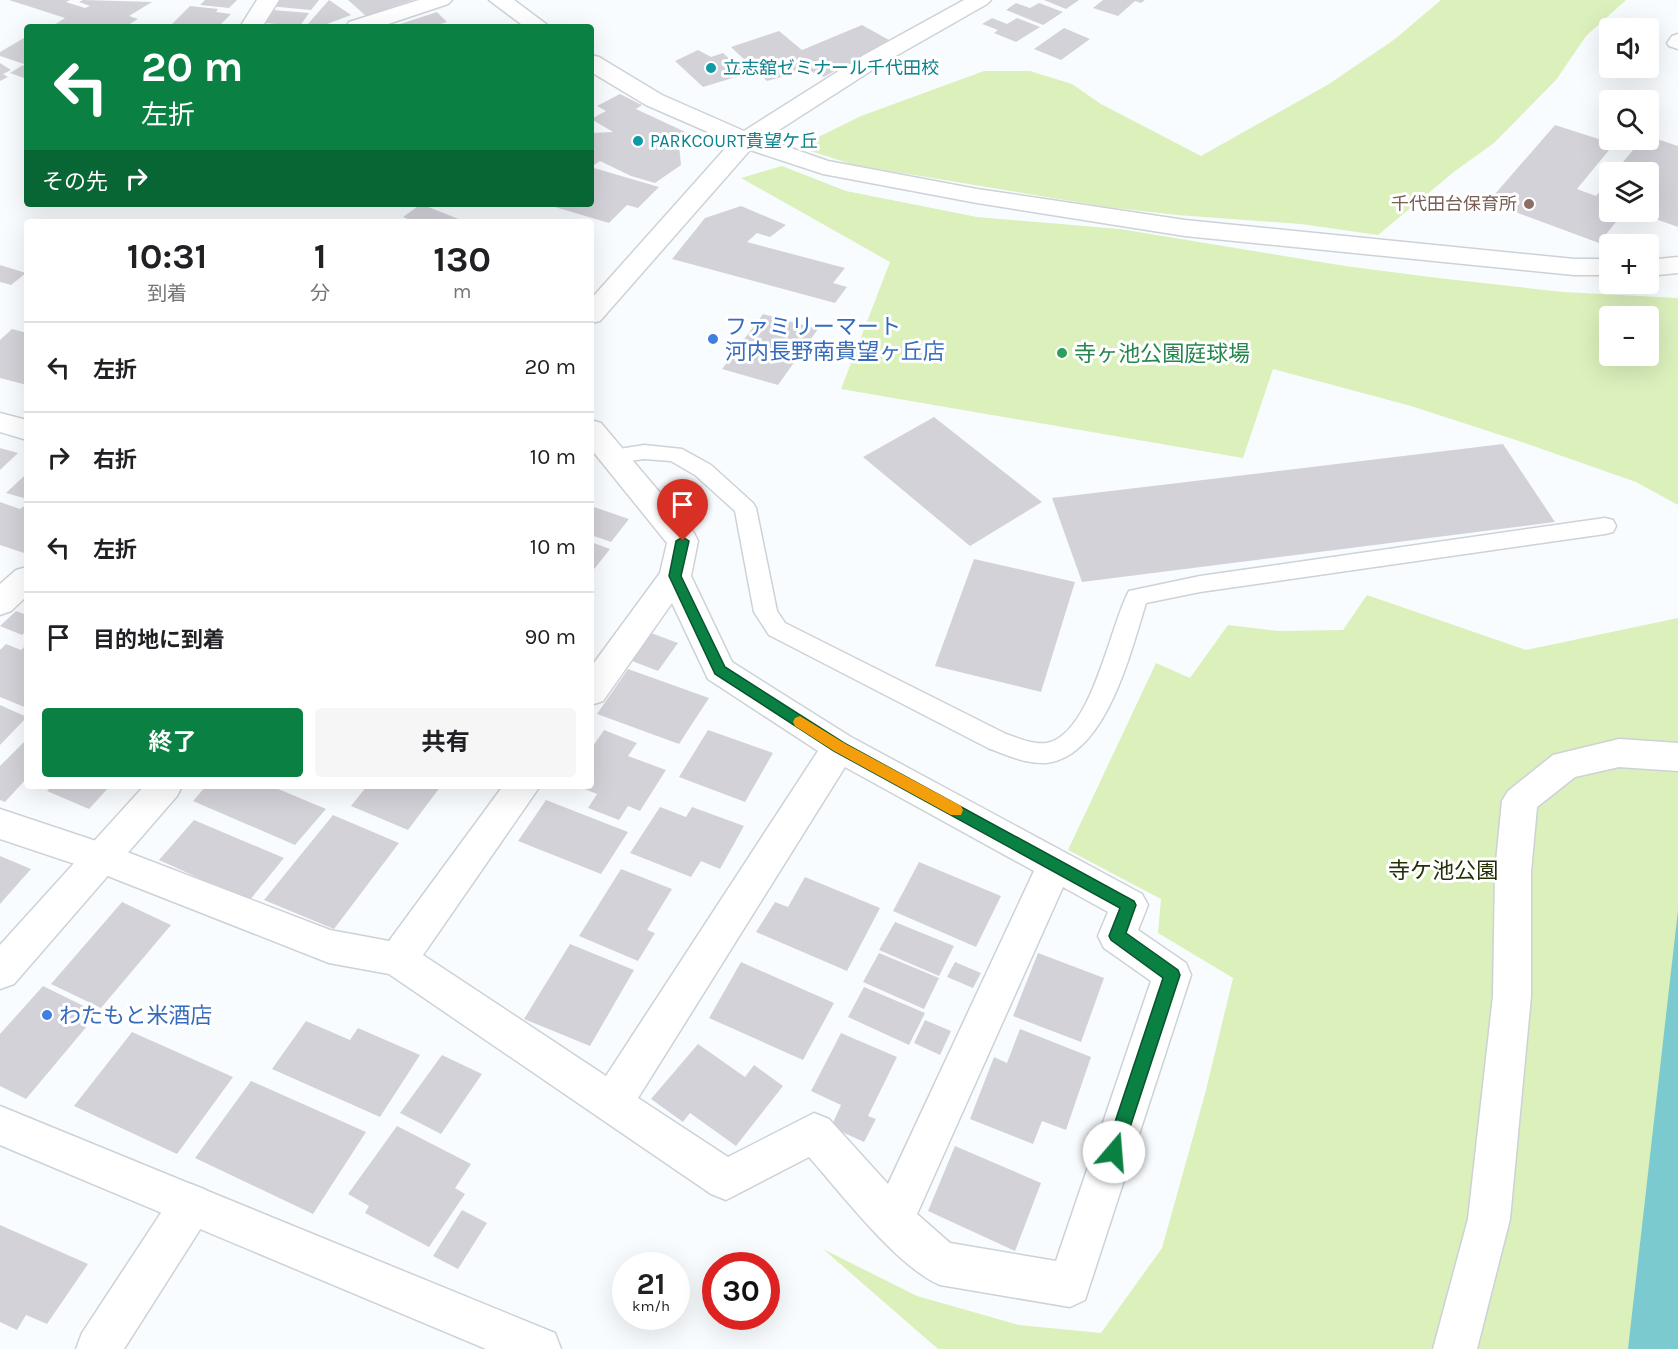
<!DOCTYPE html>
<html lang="ja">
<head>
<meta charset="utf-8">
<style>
	:root { --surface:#fff; --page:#f6f6f6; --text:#202124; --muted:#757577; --line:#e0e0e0; --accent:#0b8043 }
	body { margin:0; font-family:Karla,"Noto Sans JP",sans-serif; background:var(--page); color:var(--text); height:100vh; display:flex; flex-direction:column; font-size:22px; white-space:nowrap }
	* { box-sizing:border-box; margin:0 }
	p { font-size:20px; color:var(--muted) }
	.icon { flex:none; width:33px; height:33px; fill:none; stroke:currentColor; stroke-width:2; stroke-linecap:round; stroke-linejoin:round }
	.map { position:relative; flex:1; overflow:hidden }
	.panel { position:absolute; left:24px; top:219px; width:570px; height:570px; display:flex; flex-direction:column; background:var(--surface); border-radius:6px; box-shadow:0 6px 24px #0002 }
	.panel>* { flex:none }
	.guide { position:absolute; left:24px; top:24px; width:570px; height:183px; border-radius:6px; box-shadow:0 6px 24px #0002; background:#0b8043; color:#fff; overflow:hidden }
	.tools { position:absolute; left:1599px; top:18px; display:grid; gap:12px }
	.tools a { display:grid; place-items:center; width:60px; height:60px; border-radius:6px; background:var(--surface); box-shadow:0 6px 24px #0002; font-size:30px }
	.speed { position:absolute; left:612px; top:1252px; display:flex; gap:12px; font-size:30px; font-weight:700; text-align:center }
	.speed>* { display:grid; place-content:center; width:78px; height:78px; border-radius:50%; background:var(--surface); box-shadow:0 6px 24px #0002; line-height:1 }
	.speed small { font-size:15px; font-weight:400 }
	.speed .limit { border:9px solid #d22; background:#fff; color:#111 }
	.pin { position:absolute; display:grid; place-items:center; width:51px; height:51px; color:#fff; margin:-62px -26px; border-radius:50% 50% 50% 0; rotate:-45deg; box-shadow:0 0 6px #0007 }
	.pin .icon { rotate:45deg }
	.me { position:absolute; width:66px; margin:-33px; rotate:18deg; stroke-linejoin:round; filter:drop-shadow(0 0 4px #0008) }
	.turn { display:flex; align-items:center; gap:21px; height:126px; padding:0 18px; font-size:27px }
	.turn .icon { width:78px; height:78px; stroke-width:2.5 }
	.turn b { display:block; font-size:42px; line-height:51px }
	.then { display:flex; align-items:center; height:57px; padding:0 18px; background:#0003; gap:12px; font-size:22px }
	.eta { display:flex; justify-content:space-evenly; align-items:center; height:102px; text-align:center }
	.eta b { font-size:36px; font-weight:700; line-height:42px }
	.button { display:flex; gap:12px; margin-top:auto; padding:12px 18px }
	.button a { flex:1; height:69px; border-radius:6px; background:var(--accent); color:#fff; font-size:24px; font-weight:700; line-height:69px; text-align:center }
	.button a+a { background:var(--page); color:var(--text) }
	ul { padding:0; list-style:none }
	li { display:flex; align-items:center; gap:18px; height:90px; padding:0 18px; border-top:2px solid var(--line) }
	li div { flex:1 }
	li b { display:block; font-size:22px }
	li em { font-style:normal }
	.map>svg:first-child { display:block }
	.green { fill:#dbf0bb; fill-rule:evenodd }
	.water { fill:#7bcad0 }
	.building { fill:#d4d2d9 }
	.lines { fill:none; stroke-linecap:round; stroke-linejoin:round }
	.lane-casing { stroke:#ccd2d7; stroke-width:3 }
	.street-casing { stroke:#ccd2d7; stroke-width:3 }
	.secondary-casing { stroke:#ccd2d7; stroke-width:3 }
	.lane { fill:#fff; fill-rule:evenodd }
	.street { fill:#fff; fill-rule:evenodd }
	.secondary { fill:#fff; fill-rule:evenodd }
	.route { fill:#0b8043; stroke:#07532c; stroke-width:1.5 }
	.slow { fill:#f59e0b }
	.culture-dot { fill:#0f9aa8; stroke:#fff; stroke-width:2 }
	.education-dot { fill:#8d6e63; stroke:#fff; stroke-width:2 }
	.shop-dot { fill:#3f7fe0; stroke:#fff; stroke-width:2 }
	.leisure-dot { fill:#2e9e5b; stroke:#fff; stroke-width:2 }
	.labels { text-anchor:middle; stroke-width:6; stroke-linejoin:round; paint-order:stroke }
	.far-culture-label { font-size:18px; fill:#0d838f; stroke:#fff; text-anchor:start }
	.far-education-label { font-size:18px; fill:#785e54; stroke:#fff; text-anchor:end }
	.shop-label { font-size:22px; fill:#366cbe; stroke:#fff; text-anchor:start }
	.leisure-label { font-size:22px; fill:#27864d; stroke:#fff; text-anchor:start }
	.park-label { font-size:22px; fill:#243006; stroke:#fff }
</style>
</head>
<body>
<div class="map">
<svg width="1678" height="1349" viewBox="0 0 1678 1349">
	<rect width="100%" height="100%" fill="#f9fcfe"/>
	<!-- green -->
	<path class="green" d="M1441,0h185l-40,36 -30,44 -62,63 -39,28 -77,64 -77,-11 -124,-9 -70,-8 -253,-42 -56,-18 63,-31 123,-45h46l42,13 29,20 100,52 128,-72 66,-45z
		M782,166l64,25 131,26 143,12 225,37 93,12 125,14 115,6v207l-42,-23 -114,-40 -111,-36 -138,-37 -30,89 -402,-69 49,-127 -149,-84zM1610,316h38v40h-38z
		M1367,595l159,55 152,-32v731h-740l-115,-100 94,47 102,29 82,8 61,-85 43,-154 28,-116 -75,-45 3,-34 -93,-49 88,-187 34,15 38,-53 51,6 64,-1z"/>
	<!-- water -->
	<path class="water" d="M1678,910v439h-50z"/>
	<!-- building -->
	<path class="building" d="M9,0h61l-4,2 19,6 5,-2 -11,-4 4,-2 69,2 -23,14 9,3 -13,8h-74l14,-9z
		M205,0h32l-8,8 -29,-3z
		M273,0h46l-8,10 -43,-4z
		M329,0l22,15 -32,12 -12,-2z
		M348,0h65l-47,16z
		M1044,0h35l-13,9z
		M1103,0h42l-4,3 -6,-2 -17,15 -25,-8z
		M1016,3l14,5 9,-5 24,9 -20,13 -37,-15z
		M190,6l28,3 -2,3 15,2 -13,13 -46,-3z
		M274,10l35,3 -9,13 -36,-3z
		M437,12l10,10 -17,5h-39z
		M992,18l15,6 10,-6 23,9 -24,15 -22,-9 4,-3 -16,-6z
		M862,25l27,15 -65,37 -17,-7 -40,11 -36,-34 48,-16 23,19z
		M1064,28l26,11 -29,21 -27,-11z
		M24,38l3,1v26l-27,-9v-4z
		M698,50l13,7 12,-4 23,21 -43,13 -28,-26z
		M0,63l11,7 -8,4 5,3 -8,4z
		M23,65l4,2v12l-17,-6z
		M620,94l22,11 -6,4 58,27 -15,9 2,20 -26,18 -24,-7 -31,-15 -9,6v-34l22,-1 -22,-13 15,-8 -9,-5z
		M1555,125l59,19 -37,45 19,7 14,-16v32h14l-25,31 -111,-41z
		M1648,136l30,10v81l-42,-15h12v-40h-33l26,-32h7z
		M594,168l65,19 -21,21 -11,-3 -18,18 -61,-18 43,-1v-33z
		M421,204l45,18h-51l-12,-5z
		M741,206l45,19 -16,12 -13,-4 -10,9 98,26 -12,15 14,4 -12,16 -163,-44 33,-41z
		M0,265l26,8 -15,12 -11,-3z
		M763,314l55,15 -40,56 -56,-16z
		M12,329l15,4v52l-27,-7v-38z
		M934,417l108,85 -72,44 -107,-89z
		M1503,444l52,78 -473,60 -30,-84z
		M0,448l18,5 -18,17z
		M24,476l3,1v22l-21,-6z
		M0,502l20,7 7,-5v50l-27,-9z
		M591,506l38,13 -18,23 -20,-7z
		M591,542l19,7 -19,24z
		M974,559l101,23 -34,110 -106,-26z
		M16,611l11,4v15l-5,5 -22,-9z
		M651,633l27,10 -20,28 -26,-10z
		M6,644l15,6 6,-6v64l-27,-11v-47z
		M628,669l81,29 -30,46 -82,-30z
		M0,705l27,12 -27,28z
		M604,730l33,13 -9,13 38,14 -26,41 -12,-5 -9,14 -31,-12 9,-14 -20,-8h14v-37z
		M708,730l65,23 -28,49 -66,-25z
		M27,739v39l-22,24 -5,-2v-34z
		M52,786h58l-21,23 -42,-18z
		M206,786h65l55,23 -31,36 -102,-44z
		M367,786h74l-33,44 -57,-24z
		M546,800l82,32 -27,42 -83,-33z
		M660,807l26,10 6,-10 52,19 -24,43 -19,-8 -10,16 -61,-24z
		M333,815l66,28 -65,86 -70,-29z
		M194,820l90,38 -35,43 -90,-41z
		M0,856l31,13 -31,35z
		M919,862l82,34 -25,51 -83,-36z
		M621,869l51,20 -25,41 8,3 -17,28 -59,-25z
		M805,877l75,31 -33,63 -91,-39 19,-30 13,5z
		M122,902l49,23 -70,83 -50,-24z
		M895,922l59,24 -15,30 -60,-26z
		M570,944l64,26 -44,76 -66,-27z
		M879,953l60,25 -15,31 -61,-27z
		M1038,953l66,25 -23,64 -68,-26z
		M741,962l93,41 -31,57 -94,-42z
		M955,962l26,11 -8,15 -26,-11z
		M43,986l55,27 -72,86 -26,-13v-52z
		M864,987l61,26 -16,32 -61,-28z
		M925,1020l26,11 -11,24 -26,-12z
		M306,1021l44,19 8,-12 62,27 -40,62 -108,-48z
		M1020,1029l71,28 -25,73 -24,-9 -9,23 -63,-25 24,-62 13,6z
		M132,1032l101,45 -56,77 -103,-48z
		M841,1033l56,24 -29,59 8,3 -12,23 -33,-15 10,-22 -30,-14z
		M698,1044l47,33 9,-12 29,21 -47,60 -46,-33 -7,9 -32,-23z
		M442,1055l40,19 -41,60 -41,-21z
		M251,1081l115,51 -53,82 -118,-56z
		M397,1126l74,38 -16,24 10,6 -36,53 -64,-34 4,-7 -21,-12z
		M955,1146l86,37 -26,68 -87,-40z
		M462,1210l25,13 -29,46 -25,-13z
		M0,1225l88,39 -41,60 -21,-9 -9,15 -17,-8z"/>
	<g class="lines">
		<!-- lane casing -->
		<g class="lane-casing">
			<path id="lane" d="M1678,34v15l-9,-3 -2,-3 5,-7z
				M644,445l38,4 29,16 42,38 3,5 21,103 8,12 221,111c12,4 27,11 41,9 45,-9 63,-118 82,-152l71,-15 405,-58 8,2 3,6 -3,6 -8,2 -405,58 -54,11c-15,48 -40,154 -100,160 -20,1 -40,-8 -58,-15l-219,-113 -15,-23 -19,-101 -40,-36 -24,-14 -27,-2 -29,4 -8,-2 -3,-5 3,-5z"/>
		</g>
		<!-- street casing -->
		<g class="street-casing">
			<path id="street" d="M257,0h22l-17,27h-22z
				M419,0h33l-4,4 -69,23h-33l3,-5z
				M0,413l27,7v20l-27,-8z
				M591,420l10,3 93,110 4,8 -7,35 41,86 119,75 291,157 6,11 -10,25 48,33 5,12 -106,325 -15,7 -130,-22c-43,-18 -99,-92 -131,-128l-83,43 -15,-6 -322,-220 -60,-11 -239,-94 -90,-30v-30l114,38 216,83 59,11 114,-155h37l-117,169 183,121 212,-325 -110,-72 -36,-76 -69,98 -12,4v-38l69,-94 7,-30 -76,-94zM845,767l189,104 -146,313 -59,-65 -15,-6 -86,44 -90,-59zM1063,887l45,25 -10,24 6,12 47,33 -95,280 -106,-18 -33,-29z
				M27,567v29l-16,15 -11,4v-31l16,-14z
				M1619,739l59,4v28l-59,-4 -44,10 -38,30 -6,65v124l-21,223 -33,130h-44l35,-130 25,-223 2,-124 7,-71 6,-10 45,-36z
				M191,1184l15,6 6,15 -6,15 -82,129h-48l6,-16 94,-143z"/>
		</g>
		<!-- secondary casing -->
		<g class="secondary-casing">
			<path id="secondary" d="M489,0h25l36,27h-25z
				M964,0h27l-4,4 -107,61 -115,74 63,22 149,28 208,31 389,39h36v16h-36l-389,-39 -208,-33 -154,-29 -73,-24 -150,171 -9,2v-24l140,-157 -85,-37 -55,-33v-17l8,2 63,38 82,36 120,-76z
				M1678,257v16l-30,3v-16z
				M144,786h38l-5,10 -163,188 -14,5v-44z
				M0,1106l555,227 6,16h-75l-486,-204z"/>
		</g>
		<!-- lane -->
		<use href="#lane" class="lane"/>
		<!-- street -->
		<use href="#street" class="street"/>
		<!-- secondary -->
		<use href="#secondary" class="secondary"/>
	</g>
	<!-- route -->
	<path class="route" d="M683,537l6,4 -8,35 44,91 119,76 290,158 2,4 -10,28 52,37 2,5 -60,183 -6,2 -6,-2 -3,-6 58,-174 -52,-38 -2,-4 11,-28 -286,-157 -119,-77 -46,-98 7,-35z"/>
	<!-- slow -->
	<path class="slow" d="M800,716l44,27 117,63 2,4 -2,5h-10l-117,-64 -39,-25 -2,-4 2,-4z"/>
	<!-- markers -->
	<g class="culture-dot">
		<circle cx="711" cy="68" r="6"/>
		<circle cx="638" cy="141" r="6"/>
	</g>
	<circle class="education-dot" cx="1529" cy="204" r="6"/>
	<g class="shop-dot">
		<circle cx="713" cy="339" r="6"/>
		<circle cx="47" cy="1015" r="6"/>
	</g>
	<circle class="leisure-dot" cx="1062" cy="353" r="6"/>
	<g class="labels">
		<!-- far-culture labels -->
		<g class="far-culture-label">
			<text x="723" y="74">立志舘ゼミナール千代田校</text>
			<text x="650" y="147">PARKCOURT貴望ケ丘</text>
		</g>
		<!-- far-education labels -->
		<g class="far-education-label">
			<text x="1517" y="210">千代田台保育所</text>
		</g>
		<!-- shop labels -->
		<g class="shop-label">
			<text x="725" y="334">ファミリーマート<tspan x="725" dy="25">河内長野南貴望ヶ丘店</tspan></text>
			<text x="59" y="1023">わたもと米酒店</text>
		</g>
		<!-- leisure labels -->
		<g class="leisure-label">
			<text x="1074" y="361">寺ヶ池公園庭球場</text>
		</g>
		<!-- park labels -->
		<g class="park-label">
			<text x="1443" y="878">寺ケ池公園</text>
		</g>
	</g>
</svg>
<div class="tools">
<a><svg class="icon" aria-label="sound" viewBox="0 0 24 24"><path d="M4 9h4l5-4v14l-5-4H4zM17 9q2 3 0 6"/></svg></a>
<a><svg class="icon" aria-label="search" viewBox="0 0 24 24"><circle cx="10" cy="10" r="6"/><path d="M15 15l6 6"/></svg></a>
<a><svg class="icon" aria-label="layers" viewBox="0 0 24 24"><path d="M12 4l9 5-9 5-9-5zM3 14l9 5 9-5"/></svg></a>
<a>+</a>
<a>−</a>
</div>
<div class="speed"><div>21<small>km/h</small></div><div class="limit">30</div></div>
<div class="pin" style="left:683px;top:541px;background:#d93025"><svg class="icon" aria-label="arrive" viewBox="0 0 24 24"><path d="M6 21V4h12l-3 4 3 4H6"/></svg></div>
<svg class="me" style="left:1114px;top:1152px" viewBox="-20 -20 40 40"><circle r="19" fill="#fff"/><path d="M0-13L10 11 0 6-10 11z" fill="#0b8043"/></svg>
<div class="guide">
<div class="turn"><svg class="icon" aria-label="left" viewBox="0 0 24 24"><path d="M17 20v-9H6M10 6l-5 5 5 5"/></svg><div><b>20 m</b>左折</div></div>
<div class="then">その先<svg class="icon" aria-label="right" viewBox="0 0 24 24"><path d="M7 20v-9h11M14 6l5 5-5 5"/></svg></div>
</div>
<section class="panel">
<div class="eta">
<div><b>10:31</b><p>到着</p></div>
<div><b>1</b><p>分</p></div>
<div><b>130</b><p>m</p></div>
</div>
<ul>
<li><svg class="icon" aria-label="left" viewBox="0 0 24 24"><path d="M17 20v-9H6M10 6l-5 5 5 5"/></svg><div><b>左折</b></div><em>20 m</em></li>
<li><svg class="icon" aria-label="right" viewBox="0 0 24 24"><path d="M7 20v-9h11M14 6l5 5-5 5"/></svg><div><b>右折</b></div><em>10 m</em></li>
<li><svg class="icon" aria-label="left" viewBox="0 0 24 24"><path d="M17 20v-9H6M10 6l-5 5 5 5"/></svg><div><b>左折</b></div><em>10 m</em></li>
<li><svg class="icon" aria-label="arrive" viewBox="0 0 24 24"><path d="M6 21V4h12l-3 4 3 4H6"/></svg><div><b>目的地に到着</b></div><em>90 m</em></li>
</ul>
<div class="button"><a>終了</a><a>共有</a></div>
</section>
</div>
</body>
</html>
